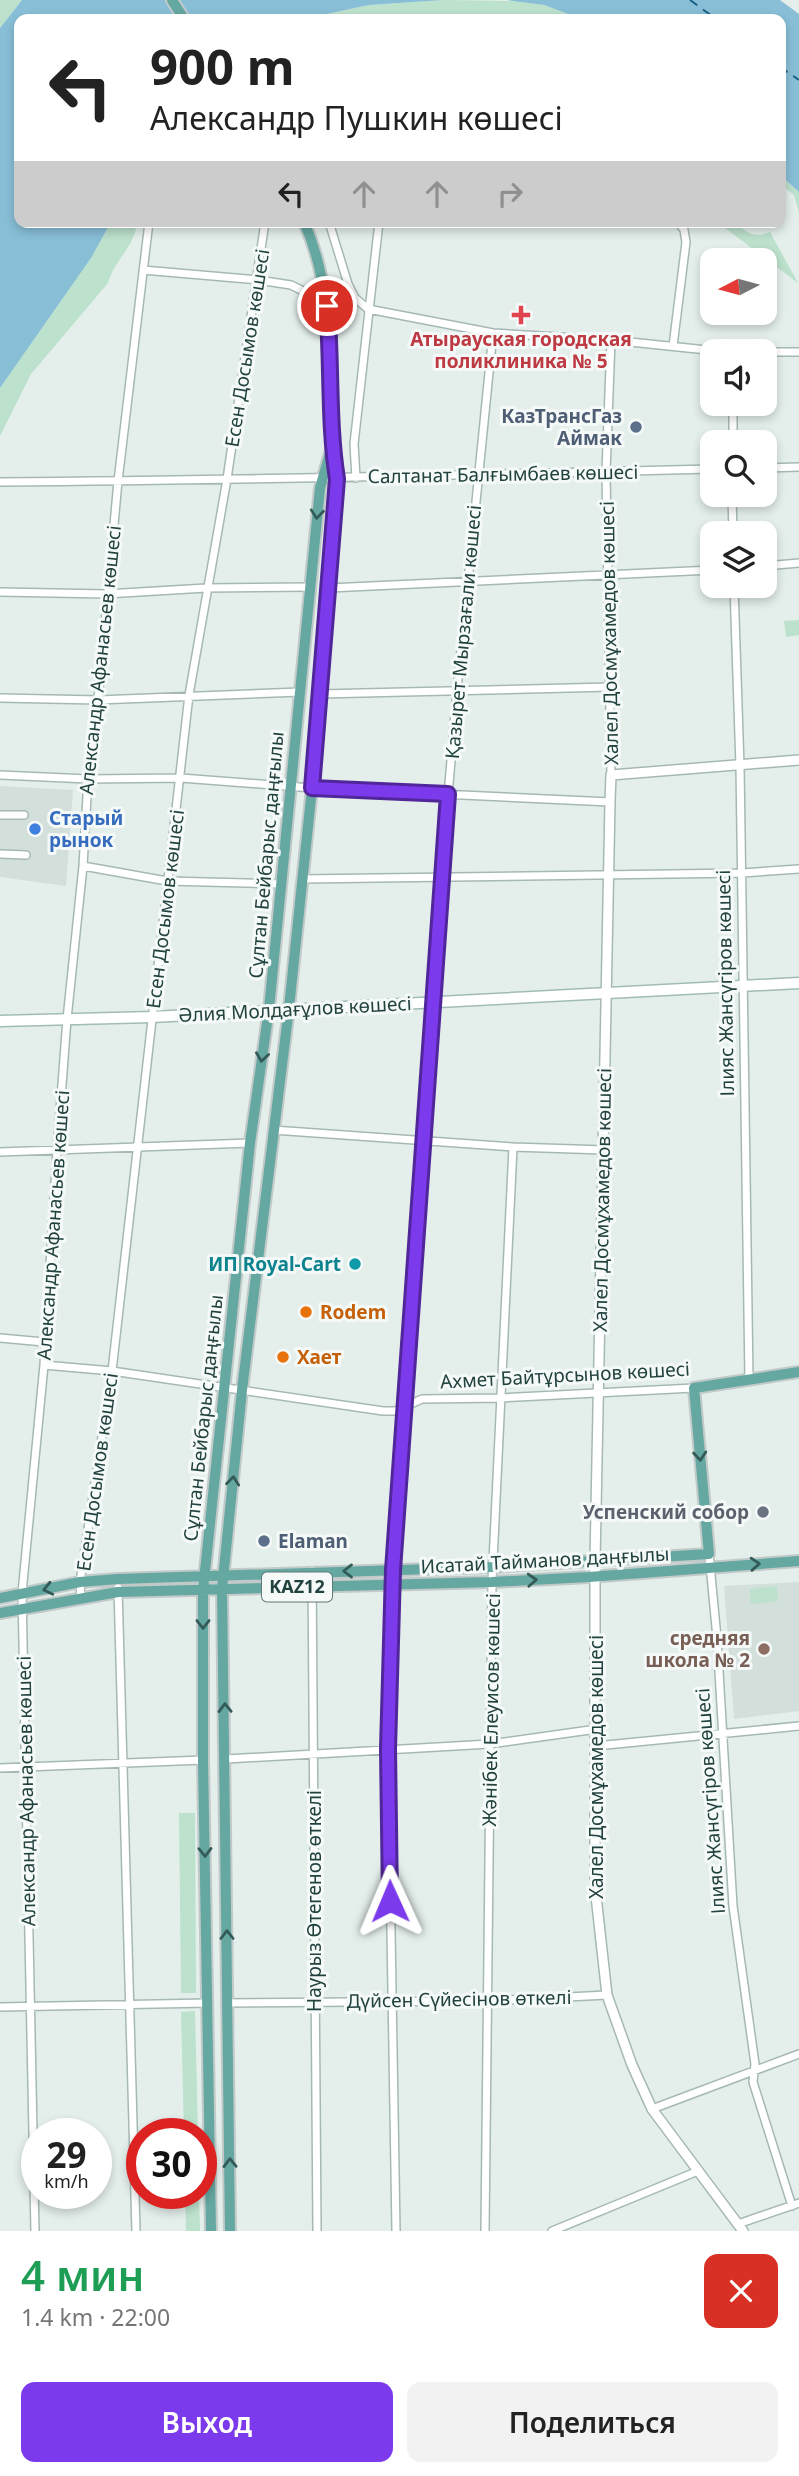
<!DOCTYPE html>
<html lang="ru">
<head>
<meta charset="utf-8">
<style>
	:root { --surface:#fff; --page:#f2f2f2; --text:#222; --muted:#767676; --accent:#7c3aed }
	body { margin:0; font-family:"Noto Sans",sans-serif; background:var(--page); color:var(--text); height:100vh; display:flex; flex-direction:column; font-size:26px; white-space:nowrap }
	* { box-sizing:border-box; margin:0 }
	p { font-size:23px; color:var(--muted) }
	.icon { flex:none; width:38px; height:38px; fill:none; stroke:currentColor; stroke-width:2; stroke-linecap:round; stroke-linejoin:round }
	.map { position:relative; height:2231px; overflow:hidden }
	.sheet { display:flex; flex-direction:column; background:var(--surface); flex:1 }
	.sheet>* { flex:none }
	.banner { position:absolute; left:14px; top:14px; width:772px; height:214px; border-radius:14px; box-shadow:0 4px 10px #0003; background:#fff; color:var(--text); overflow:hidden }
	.needle { width:46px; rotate:264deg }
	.tools { position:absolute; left:700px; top:248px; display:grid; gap:14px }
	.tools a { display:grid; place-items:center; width:77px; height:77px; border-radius:14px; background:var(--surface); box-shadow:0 4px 10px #0003; font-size:35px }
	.speed { position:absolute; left:21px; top:2118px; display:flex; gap:14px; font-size:35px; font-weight:700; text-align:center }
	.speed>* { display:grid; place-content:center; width:91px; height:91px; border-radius:50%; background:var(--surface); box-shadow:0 4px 10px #0003; line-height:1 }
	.speed small { font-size:18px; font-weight:400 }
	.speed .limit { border:10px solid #d22; background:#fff; color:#111 }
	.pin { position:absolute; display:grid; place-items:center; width:60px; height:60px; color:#fff; margin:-30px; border:4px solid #fff; border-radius:50%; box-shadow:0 2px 7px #0007 }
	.me { position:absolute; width:77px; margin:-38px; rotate:359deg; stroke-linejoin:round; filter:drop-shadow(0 0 5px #0008) }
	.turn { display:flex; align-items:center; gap:24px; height:147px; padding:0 21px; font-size:32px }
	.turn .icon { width:91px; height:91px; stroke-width:2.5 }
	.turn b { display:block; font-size:49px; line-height:60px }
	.lanes { display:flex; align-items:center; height:66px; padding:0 21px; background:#0003; justify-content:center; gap:35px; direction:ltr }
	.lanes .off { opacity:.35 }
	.round { display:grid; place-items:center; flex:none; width:74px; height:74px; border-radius:14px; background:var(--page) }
	.head { display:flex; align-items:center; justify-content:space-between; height:119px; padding:0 21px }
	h1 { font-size:42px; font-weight:600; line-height:52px; color:#1e9e55 }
	.button { display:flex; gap:14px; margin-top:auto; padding:14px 21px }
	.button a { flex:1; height:80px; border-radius:14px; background:var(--accent); color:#fff; font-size:28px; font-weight:600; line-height:80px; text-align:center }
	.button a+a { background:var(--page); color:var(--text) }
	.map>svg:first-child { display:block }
	.built { fill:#d2dfdb }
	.green { fill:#bce1cc }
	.water { fill:#88bfd7 }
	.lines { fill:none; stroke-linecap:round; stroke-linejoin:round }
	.ferry { stroke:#166084; stroke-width:2; stroke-dasharray:9 7; stroke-linecap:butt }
	.minor-casing { stroke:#a6b8b5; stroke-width:10 }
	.tertiary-casing { stroke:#a6b8b5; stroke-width:12 }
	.secondary-casing { stroke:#a1bbb7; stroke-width:13 }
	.primary-casing { stroke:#c1cac9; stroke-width:14 }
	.minor { stroke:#fff; stroke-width:7 }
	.tertiary { stroke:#fff; stroke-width:9 }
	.secondary { stroke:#fff; stroke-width:10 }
	.primary { stroke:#65a7a1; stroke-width:10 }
	.oneway { stroke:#335b58 }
	.route-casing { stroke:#51269a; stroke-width:18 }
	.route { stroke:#7c3aed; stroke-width:12 }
	.health-dot { fill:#e0444e; stroke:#f5faf9; stroke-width:2.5 }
	.service-dot { fill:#5c6f8a; stroke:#f5faf9; stroke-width:2.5 }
	.shop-dot { fill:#3f7fe0; stroke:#f5faf9; stroke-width:2.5 }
	.culture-dot { fill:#0f9aa8; stroke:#f5faf9; stroke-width:2.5 }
	.food-dot { fill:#e8710a; stroke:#f5faf9; stroke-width:2.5 }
	.worship-dot { fill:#6b7280; stroke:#f5faf9; stroke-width:2.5 }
	.education-dot { fill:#8d6e63; stroke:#f5faf9; stroke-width:2.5 }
	.labels { text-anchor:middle; stroke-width:6; stroke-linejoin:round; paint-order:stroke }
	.shield { fill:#f5faf9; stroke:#617977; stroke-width:2 }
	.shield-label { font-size:18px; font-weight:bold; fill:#22423f }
	.health-label { font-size:19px; font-weight:bold; fill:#be3a42; stroke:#f5faf9 }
	.street-label { font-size:19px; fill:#22423f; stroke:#f5faf9 }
	.service-label { font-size:19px; font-weight:bold; fill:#4e5e75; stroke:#f5faf9; text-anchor:end }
	.shop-label { font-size:19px; font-weight:bold; fill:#366cbe; stroke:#f5faf9; text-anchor:start }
	.culture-label { font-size:19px; font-weight:bold; fill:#0d838f; stroke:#f5faf9; text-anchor:end }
	.food-label { font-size:19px; font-weight:bold; fill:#c56008; stroke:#f5faf9; text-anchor:start }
	.worship-label { font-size:19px; font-weight:bold; fill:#5b616d; stroke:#f5faf9; text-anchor:end }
	.education-label { font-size:19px; font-weight:bold; fill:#785e54; stroke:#f5faf9; text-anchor:end }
</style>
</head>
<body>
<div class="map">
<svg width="799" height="2231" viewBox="0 0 799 2231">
	<rect width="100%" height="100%" fill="#e4efec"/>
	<!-- built -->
	<path class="built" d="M0,786l73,4 -7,96 -66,-9z
		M799,1582v129l-65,8 -10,-133z"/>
	<!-- green -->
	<path class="green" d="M0,0h22l-22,28z
		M443,0l76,1 25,4 37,14h-220l-2,-5 -22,5h-34l66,-14z
		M780,176l19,16v21l-5,-18 -13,-10z
		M111,222h26c-2,25 -23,38 -29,61l-77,91 -31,62v-48l91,-130z
		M717,222c4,0 8,-1 12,0 16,4 19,19 41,10l28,51z
		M799,620v15l-13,2 -2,-16z
		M777,1586l1,15 -27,3 -1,-15z
		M179,1813h16l1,180h-15z
		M195,2011l3,122h-14l-3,-121z
		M185,2193h14l1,38h-14z"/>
	<!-- water -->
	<path class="water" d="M22,0h421l-74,5 -66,14h-284v203h92l-20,36 -91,130v-360z
		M507,0h273l19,14v178l-18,-16 -1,-157h-199l-37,-14z"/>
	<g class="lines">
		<!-- ferry -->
		<path class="ferry" d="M690,0l26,19
			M780,67l19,13"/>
		<!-- minor casing -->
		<g class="minor-casing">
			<path id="minor" d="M329,222l19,62 7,14 13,11 125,24 118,7 115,12
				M143,270l115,10 33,5 12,6
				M673,346l13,-104 -2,-12 -6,-8
				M765,352h34
				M733,443v-39
				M765,468l34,-1
				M356,478l-2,-34 25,-222
				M0,482c237,-2 475,-7 712,-13
				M732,495l1,39
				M765,566l34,-3
				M734,586l6,180 9,614
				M329,588l383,-18
				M0,592l106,2 100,-6 104,-1
				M320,694l290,-7
				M0,698l98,2 202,-8
				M0,775l88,4 93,-1 131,10 298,14
				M611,775l-5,-303 5,-132
				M0,815h24
				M0,854l26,1
				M83,866l84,15 115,3
				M302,879l440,-6 57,-4
				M273,1130l240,17 91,3
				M0,1152l250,-9
				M0,1338l44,4
				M44,1365l68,6 271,40h12l27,-12 78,-1 194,-10
				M709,1554l8,84 16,268 22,158 -2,18 39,124
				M312,1571l5,660
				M118,1588l18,643
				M81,1598l-1,-16 32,-211 77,-676 38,-216 38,-257
				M596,1746l203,-20
				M226,1759l264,-15 107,-15
				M0,1768l203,-8
				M227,2003l260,-2 120,-6
				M0,2007l208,-4
				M652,2109l147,-55
				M738,2224l61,-21
				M35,2231l-13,-638 22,-228 13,-215 10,-131 16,-153 5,-87 10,-79 20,-219 31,-259
				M396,2231l-8,-482 5,-178 48,-693 16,-188 36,-357
				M485,2231l7,-649 21,-435
				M552,2231l146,-60"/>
		</g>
		<!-- tertiary casing -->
		<g class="tertiary-casing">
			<path id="tertiary" d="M743,2231l-91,-122 -20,-44 -25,-70 -12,-108v-326l15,-759 1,-27 188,-15"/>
		</g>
		<!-- secondary casing -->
		<g class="secondary-casing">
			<path id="secondary" d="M0,1021l152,-4 647,-34"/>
		</g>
		<!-- primary casing -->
		<g class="primary-casing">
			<path id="primary" d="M172,0l12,19
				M0,1598l80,-16 38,-3 375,-12 216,-13 -15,-166 105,-16
				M0,1613l118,-21 374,-10 97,-5 210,-16
				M211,2231l-8,-471v-170l47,-447 19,-134 51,-521 11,-38
				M230,2231l-8,-642 20,-199 47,-382 23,-220 25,-309c-14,-86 4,-175 -33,-257"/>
		</g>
		<!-- minor -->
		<use href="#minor" class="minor"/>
		<!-- tertiary -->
		<use href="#tertiary" class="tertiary"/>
		<!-- secondary -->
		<use href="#secondary" class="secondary"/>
		<!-- primary -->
		<use href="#primary" class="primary"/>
	</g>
	<!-- one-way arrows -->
	<defs><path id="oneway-chevron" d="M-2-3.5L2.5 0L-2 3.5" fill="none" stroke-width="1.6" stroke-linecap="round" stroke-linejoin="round" transform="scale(1.75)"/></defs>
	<g class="oneway">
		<use href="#oneway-chevron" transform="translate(317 514) rotate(96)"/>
		<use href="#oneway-chevron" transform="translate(262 1057) rotate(98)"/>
		<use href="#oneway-chevron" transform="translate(700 1456) rotate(85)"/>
		<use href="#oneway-chevron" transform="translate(233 1481) rotate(-84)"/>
		<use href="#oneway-chevron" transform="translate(755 1564) rotate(-4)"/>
		<use href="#oneway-chevron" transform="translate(348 1571) rotate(180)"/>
		<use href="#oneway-chevron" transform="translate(532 1580) rotate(-3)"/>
		<use href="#oneway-chevron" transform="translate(48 1589) rotate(167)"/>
		<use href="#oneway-chevron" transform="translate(203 1624) rotate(90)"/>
		<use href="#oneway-chevron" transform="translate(225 1708) rotate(-91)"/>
		<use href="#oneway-chevron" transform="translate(205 1852) rotate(89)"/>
		<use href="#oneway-chevron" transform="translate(227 1935) rotate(-90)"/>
		<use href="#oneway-chevron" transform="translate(230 2163) rotate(-91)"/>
	</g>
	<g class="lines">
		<!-- route casing -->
		<g class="route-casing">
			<path id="route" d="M327,306c5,57 1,116 10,173l-25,309 136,6 -55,776 -5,179 2,152"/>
		</g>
		<!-- route -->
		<use href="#route" class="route"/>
	</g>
	<!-- markers -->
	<path class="health-dot" d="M517.5 304.5h7v7h7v7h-7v7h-7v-7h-7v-7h7z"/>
	<g class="service-dot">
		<circle cx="636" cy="427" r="7"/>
		<circle cx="264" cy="1541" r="7"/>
	</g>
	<circle class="shop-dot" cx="35" cy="829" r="7"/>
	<circle class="culture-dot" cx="355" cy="1264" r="7"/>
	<g class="food-dot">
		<circle cx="306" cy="1312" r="7"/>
		<circle cx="283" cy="1357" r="7"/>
	</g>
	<circle class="worship-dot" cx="763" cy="1512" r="7"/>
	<circle class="education-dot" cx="764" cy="1649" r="7"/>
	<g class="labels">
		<!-- shield labels -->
		<rect class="shield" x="262" y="1572.5" width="70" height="29" rx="5"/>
		<g class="shield-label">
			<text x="297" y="1593">KAZ12</text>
		</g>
		<!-- health labels -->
		<g class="health-label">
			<text x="521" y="346">Атырауская городская<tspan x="521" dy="22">поликлиника № 5</tspan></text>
		</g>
		<!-- street labels -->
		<g class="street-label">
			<text transform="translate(247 348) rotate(-81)" y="7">Есен Досымов көшесі</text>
			<text transform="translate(503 474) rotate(-1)" y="7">Салтанат Балғымбаев көшесі</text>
			<text transform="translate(463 632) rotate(-85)" y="7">Қазырет Мырзағали көшесі</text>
			<text transform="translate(609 633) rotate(-91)" y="7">Халел Досмұхамедов көшесі</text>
			<text transform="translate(100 660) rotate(-84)" y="7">Александр Афанасьев көшесі</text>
			<text transform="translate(266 855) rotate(-85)" y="7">Сұлтан Бейбарыс даңғылы</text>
			<text transform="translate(165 909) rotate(-83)" y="7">Есен Досымов көшесі</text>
			<text transform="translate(725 983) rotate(-91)" y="7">Ілияс Жансүгіров көшесі</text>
			<text transform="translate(295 1009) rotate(-3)" y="7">Әлия Молдағұлов көшесі</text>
			<text transform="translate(602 1200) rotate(-89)" y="7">Халел Досмұхамедов көшесі</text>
			<text transform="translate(53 1225) rotate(-86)" y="7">Александр Афанасьев көшесі</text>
			<text transform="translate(565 1375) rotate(-3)" y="7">Ахмет Байтұрсынов көшесі</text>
			<text transform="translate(203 1418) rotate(-84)" y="7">Сұлтан Бейбарыс даңғылы</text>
			<text transform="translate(97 1472) rotate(-82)" y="7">Есен Досымов көшесі</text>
			<text transform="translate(545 1560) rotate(-3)" y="7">Исатай Тайманов даңғылы</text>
			<text transform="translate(491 1710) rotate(-89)" y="7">Жәнібек Елеуисов көшесі</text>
			<text transform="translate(596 1767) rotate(-90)" y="7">Халел Досмұхамедов көшесі</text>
			<text transform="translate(26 1791) rotate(-91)" y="7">Александр Афанасьев көшесі</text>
			<text transform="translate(710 1801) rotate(-94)" y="7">Ілияс Жансүгіров көшесі</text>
			<text transform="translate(314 1901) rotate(-90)" y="7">Наурыз Өтегенов өткелі</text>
			<text transform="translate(459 1999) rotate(-1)" y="7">Дүйсен Сүйесінов өткелі</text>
		</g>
		<!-- service labels -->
		<g class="service-label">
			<text x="622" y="423">КазТрансГаз<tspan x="622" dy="22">Аймак</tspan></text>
			<text x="278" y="1548" text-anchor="start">Elaman</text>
		</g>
		<!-- shop labels -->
		<g class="shop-label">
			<text x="49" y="825">Старый<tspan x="49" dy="22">рынок</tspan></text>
		</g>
		<!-- culture labels -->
		<g class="culture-label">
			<text x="341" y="1271">ИП Royal-Cart</text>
		</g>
		<!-- food labels -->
		<g class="food-label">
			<text x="320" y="1319">Rodem</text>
			<text x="297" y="1364">Хает</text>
		</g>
		<!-- worship labels -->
		<g class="worship-label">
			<text x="749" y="1519">Успенский собор</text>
		</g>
		<!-- education labels -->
		<g class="education-label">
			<text x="750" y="1645">cредняя<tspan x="750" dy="22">школа № 2</tspan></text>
		</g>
	</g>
</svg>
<div class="tools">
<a><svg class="needle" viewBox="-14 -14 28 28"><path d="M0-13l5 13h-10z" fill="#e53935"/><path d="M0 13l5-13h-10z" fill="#767676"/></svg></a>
<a><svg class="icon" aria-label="sound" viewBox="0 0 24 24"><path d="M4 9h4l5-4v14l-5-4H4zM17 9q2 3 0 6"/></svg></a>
<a><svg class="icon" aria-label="search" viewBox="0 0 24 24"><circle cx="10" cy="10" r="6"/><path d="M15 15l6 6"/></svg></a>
<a><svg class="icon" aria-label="layers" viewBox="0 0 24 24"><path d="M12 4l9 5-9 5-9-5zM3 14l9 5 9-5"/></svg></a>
</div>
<div class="speed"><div>29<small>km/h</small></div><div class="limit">30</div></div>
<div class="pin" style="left:327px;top:306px;background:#d93025"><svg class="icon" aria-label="arrive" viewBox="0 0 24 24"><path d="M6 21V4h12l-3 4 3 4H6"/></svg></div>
<svg class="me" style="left:390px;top:1901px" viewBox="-20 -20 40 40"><path d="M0-17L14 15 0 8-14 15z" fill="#7c3aed" stroke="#fff" stroke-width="4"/></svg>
<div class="banner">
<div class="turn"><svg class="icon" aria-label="left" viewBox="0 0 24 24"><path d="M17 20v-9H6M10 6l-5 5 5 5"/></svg><div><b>900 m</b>Александр Пушкин көшесі</div></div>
<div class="lanes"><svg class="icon" aria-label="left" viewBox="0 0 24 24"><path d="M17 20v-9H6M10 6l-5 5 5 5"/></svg><svg class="icon off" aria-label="ahead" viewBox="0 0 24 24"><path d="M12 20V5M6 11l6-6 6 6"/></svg><svg class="icon off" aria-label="ahead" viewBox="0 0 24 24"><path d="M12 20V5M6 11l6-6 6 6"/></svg><svg class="icon off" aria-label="right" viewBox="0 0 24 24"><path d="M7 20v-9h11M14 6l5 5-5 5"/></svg></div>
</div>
</div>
<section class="sheet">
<div class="head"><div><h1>4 мин</h1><p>1.4 km · 22:00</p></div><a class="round" style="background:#d93025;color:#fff"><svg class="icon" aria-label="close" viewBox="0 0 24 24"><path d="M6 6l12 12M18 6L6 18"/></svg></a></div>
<div class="button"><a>Выход</a><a>Поделиться</a></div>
</section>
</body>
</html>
